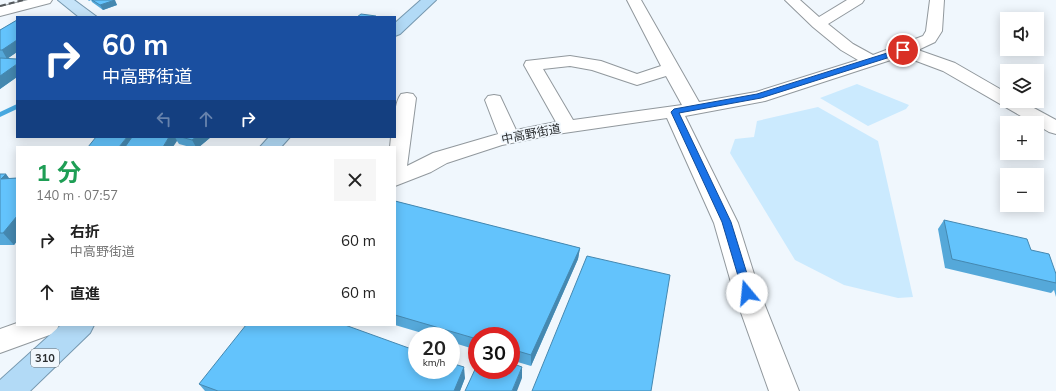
<!DOCTYPE html>
<html lang="ja">
<head>
<meta charset="utf-8">
<style>
	:root { --surface:#fff; --page:#f6f6f6; --text:#222; --muted:#767676 }
	body { margin:0; font-family:Mulish,"Noto Sans JP",sans-serif; background:var(--page); color:var(--text); height:100vh; display:flex; flex-direction:column; font-size:15px; white-space:nowrap }
	* { box-sizing:border-box; margin:0 }
	p { font-size:13px; color:var(--muted) }
	.icon { flex:none; width:22px; height:22px; fill:none; stroke:currentColor; stroke-width:2; stroke-linecap:round; stroke-linejoin:round }
	.map { position:relative; flex:1; overflow:hidden }
	.drawer { position:absolute; left:16px; top:146px; width:380px; height:180px; display:flex; flex-direction:column; background:var(--surface); border-radius:0px; box-shadow:0 2px 10px #0003 }
	.drawer>* { flex:none }
	.guide { position:absolute; left:16px; top:16px; width:380px; height:122px; border-radius:0px; box-shadow:0 2px 10px #0003; background:#1a4fa0; color:#fff; overflow:hidden }
	.controls { position:absolute; left:1000px; top:12px; display:grid; gap:8px }
	.controls a { display:grid; place-items:center; width:44px; height:44px; border-radius:0px; background:var(--surface); box-shadow:0 2px 10px #0003; font-size:20px }
	.speed { position:absolute; left:408px; top:327px; display:flex; gap:8px; font-size:20px; font-weight:700; text-align:center }
	.speed>* { display:grid; place-content:center; width:52px; height:52px; border-radius:50%; background:var(--surface); box-shadow:0 2px 10px #0003; line-height:1 }
	.speed small { font-size:10px; font-weight:400 }
	.speed .limit { border:6px solid #d22; background:#fff; color:#111 }
	.pin { position:absolute; display:grid; place-items:center; width:34px; height:34px; color:#fff; margin:-17px; border:2px solid #fff; border-radius:50%; box-shadow:0 1px 4px #0007 }
	.me { position:absolute; width:44px; margin:-22px; rotate:343deg; stroke-linejoin:round; filter:drop-shadow(0 0 3px #0008) }
	.turn { display:flex; align-items:center; gap:14px; height:84px; padding:0 20px; font-size:18px }
	.turn .icon { width:52px; height:52px; stroke-width:2.5 }
	.turn b { display:block; font-size:28px; line-height:34px }
	.lanes { display:flex; align-items:center; height:38px; padding:0 20px; background:#0003; justify-content:center; gap:20px; direction:ltr }
	.lanes .off { opacity:.35 }
	.round { display:grid; place-items:center; flex:none; width:42px; height:42px; border-radius:0px; background:var(--page) }
	.headline { display:flex; align-items:center; justify-content:space-between; height:68px; padding:0 20px }
	h1 { font-size:24px; font-weight:700; line-height:30px; color:#1e9e55 }
	ul { padding:0; list-style:none }
	li { display:flex; align-items:center; gap:12px; height:52px; padding:0 20px }
	li div { flex:1 }
	li b { display:block; font-size:15px }
	li em { font-style:normal }
	.map>svg:first-child { display:block }
	.green { fill:#cbeafe }
	.lines { fill:none; stroke-linecap:round; stroke-linejoin:round }
	.stream { fill:#47a8e0; fill-rule:evenodd }
	.minor-casing { stroke:#91989d; stroke-width:2 }
	.primary-casing { stroke:#7698af; stroke-width:2 }
	.trunk-casing { stroke:#7698af; stroke-width:2 }
	.minor { fill:#fff; fill-rule:evenodd }
	.primary { fill:#c5e3f8; fill-rule:evenodd }
	.trunk { fill:#b2daf6; fill-rule:evenodd }
	.rail { stroke:#55595c; stroke-width:2; stroke-dasharray:6 3; stroke-linecap:butt }
	.wall { fill:#55a8d9 }
	.shaded-wall { fill:#4588b0 }
	.building { fill:#63c3fc; stroke:#4588b0 }
	.route { fill:#1a73e8; stroke:#114b97 }
	.labels { text-anchor:middle; stroke-width:3.5; stroke-linejoin:round; paint-order:stroke }
	.shield { fill:#f0f7fd; stroke:#666a6e; stroke-width:1 }
	.shield-label { font-size:11px; font-weight:bold; fill:#2b2e30 }
	.street-label { font-size:12px; fill:#2b2e30; stroke:#f0f7fd }
</style>
</head>
<body>
<div class="map">
<svg width="1056" height="391" viewBox="0 0 1056 391">
	<rect width="100%" height="100%" fill="#f0f7fd"/>
	<!-- green -->
	<path class="green" d="M857,84l52,21 -3,4 -38,17 -48,-28z
		M818,107l60,34 35,156 -15,1 -54,-13 -49,-25 -65,-107 5,-14 19,-2 3,-16z"/>
	<g class="lines">
		<!-- stream -->
		<path class="stream" d="M17,104v5l-17,8v-5z"/>
		<!-- minor casing -->
		<g class="minor-casing">
			<path id="minor" d="M28,0h24l-2,3 -50,13v-9z
				M627,0h14l58,102 57,-10 102,-32 -17,-10 -28,-23 -28,-27h15l19,17 28,-17h17l-2,3 -34,21 25,20 20,11 50,-19 3,-5 4,-31h14l-2,31 -7,11 -17,8 37,13 52,30v8h14l35,19v14l-7,-2 -12,-7v-2h-4l-90,-52 -40,-15 -138,45 -80,15 53,107 22,70 39,98h-30l-35,-98 -20,-70 -47,-105 -110,16 -55,11 -55,18 -16,9 -36,14v-39h-5l1,-10h4c0,-13 -2,-32 6,-43l6,-1 6,1 3,4 -9,68 26,-13 65,-19 -13,-34 3,-4 6,-1 6,1 16,34 40,-8 -32,-57 2,-4 44,-5 31,5 36,13 24,-8zM570,66l22,4 45,15 29,-9 16,29 -109,15 -30,-51z
				M17,323v2h42l-4,8 -55,20v-24z"/>
		</g>
		<!-- primary casing -->
		<g class="primary-casing">
			<path id="primary" d="M58,0h16l23,17h-18z"/>
		</g>
		<!-- trunk casing -->
		<g class="trunk-casing">
			<path id="trunk" d="M421,0h15l-36,34 -5,2v-13z
				M269,137h21l-9,10h-21z
				M61,325h33l-4,8 -60,58h-30v-11z"/>
		</g>
		<!-- minor -->
		<use href="#minor" class="minor"/>
		<!-- primary -->
		<use href="#primary" class="primary"/>
		<!-- trunk -->
		<use href="#trunk" class="trunk"/>
		<!-- rail -->
		<path class="rail" d="M0,6l23,-6"/>
	</g>
	<!-- wall -->
	<path class="wall" d="M88,0h26l3,5 -14,5 -11,-8 -1,-2 -2,1z
		M17,20v32l-9,6 9,19 -17,12v-59z
		M96,137h115l-12,10h-9l-11,-3 -2,-3z
		M0,174h6l3,5 8,-1v63l-3,4h-14z
		M395,201l185,47 -2,11 -47,107 -20,-6v-24h-34v14l-26,-8v-6h-19l-37,-11z
		M944,220l87,30 25,24v23l-2,-7 -3,3 -106,-25 -7,-39z
		M465,378l-5,13h-255l-6,-7z"/>
	<!-- shaded-wall -->
	<path class="shaded-wall" d="M115,0l2,5 -14,5 -3,-5z
		M17,40v12l-10,7 -5,-9z
		M17,64v13l-17,12v-13z
		M127,137h11l-7,10h-12z
		M169,137h6l2,4 -4,6h-10z
		M196,137h15l-12,10h-3l-4,-7z
		M6,174l9,12 -14,-7z
		M17,216v25l-3,4 -11,-12z
		M580,248l-2,11 -47,107v-11z
		M464,367l1,11 -5,13h-6z
		M522,367v11l-5,13h-5z"/>
	<!-- building -->
	<path class="building" d="M92,0h23l-15,5z
		M361,14l15,2 -1,1h-18z
		M17,20v20l-15,10h-2v-20z
		M0,58l17,1v5l-17,12z
		M96,137h31l-8,10h-31z
		M132,137h37l-6,10h-38z
		M181,137h15l-4,3z
		M0,174h6l-5,5 16,-1v38l-14,17h-3z
		M395,201l185,47 -49,107 -20,-6v-13h-34v3l-82,-24z
		M944,220l83,19 4,11 18,4 7,20v9l-104,-24z
		M587,256l83,19 -19,116h-119z
		M246,325h99l72,26v19h34v-7l13,4 -10,24h-236l-19,-7z
		M511,363l11,4 -10,24h-47l12,-26v5h34z"/>
	<!-- route -->
	<path class="route" d="M903,48l4,2 -1,2 -145,46 -82,15 52,109 22,71 -2,3 -4,2 -3,-2 -22,-74 -51,-110 3,-3 83,-15z"/>
	<g class="labels">
		<!-- shield labels -->
		<rect class="shield" x="31" y="349" width="28" height="18" rx="3"/>
		<g class="shield-label">
			<text x="45" y="362">310</text>
		</g>
		<!-- street labels -->
		<g class="street-label">
			<text transform="translate(531 134) rotate(-11)" y="4">中高野街道</text>
		</g>
	</g>
</svg>
<div class="controls">
<a><svg class="icon" aria-label="sound" viewBox="0 0 24 24"><path d="M4 9h4l5-4v14l-5-4H4zM17 9q2 3 0 6"/></svg></a>
<a><svg class="icon" aria-label="layers" viewBox="0 0 24 24"><path d="M12 4l9 5-9 5-9-5zM3 14l9 5 9-5"/></svg></a>
<a>+</a>
<a>−</a>
</div>
<div class="speed"><div>20<small>km/h</small></div><div class="limit">30</div></div>
<div class="pin" style="left:903px;top:50px;background:#d93025"><svg class="icon" aria-label="arrive" viewBox="0 0 24 24"><path d="M6 21V4h12l-3 4 3 4H6"/></svg></div>
<svg class="me" style="left:747px;top:293px" viewBox="-20 -20 40 40"><circle r="19" fill="#fff"/><path d="M0-13L10 11 0 6-10 11z" fill="#1a73e8"/></svg>
<div class="guide">
<div class="turn"><svg class="icon" aria-label="right" viewBox="0 0 24 24"><path d="M7 20v-9h11M14 6l5 5-5 5"/></svg><div><b>60 m</b>中高野街道</div></div>
<div class="lanes"><svg class="icon off" aria-label="left" viewBox="0 0 24 24"><path d="M17 20v-9H6M10 6l-5 5 5 5"/></svg><svg class="icon off" aria-label="ahead" viewBox="0 0 24 24"><path d="M12 20V5M6 11l6-6 6 6"/></svg><svg class="icon" aria-label="right" viewBox="0 0 24 24"><path d="M7 20v-9h11M14 6l5 5-5 5"/></svg></div>
</div>
<section class="drawer">
<div class="headline"><div><h1>1 分</h1><p>140 m · 07:57</p></div><a class="round"><svg class="icon" aria-label="close" viewBox="0 0 24 24"><path d="M6 6l12 12M18 6L6 18"/></svg></a></div>
<ul>
<li><svg class="icon" aria-label="right" viewBox="0 0 24 24"><path d="M7 20v-9h11M14 6l5 5-5 5"/></svg><div><b>右折</b><p>中高野街道</p></div><em>60 m</em></li>
<li><svg class="icon" aria-label="ahead" viewBox="0 0 24 24"><path d="M12 20V5M6 11l6-6 6 6"/></svg><div><b>直進</b></div><em>60 m</em></li>
</ul>
</section>
</div>
</body>
</html>
